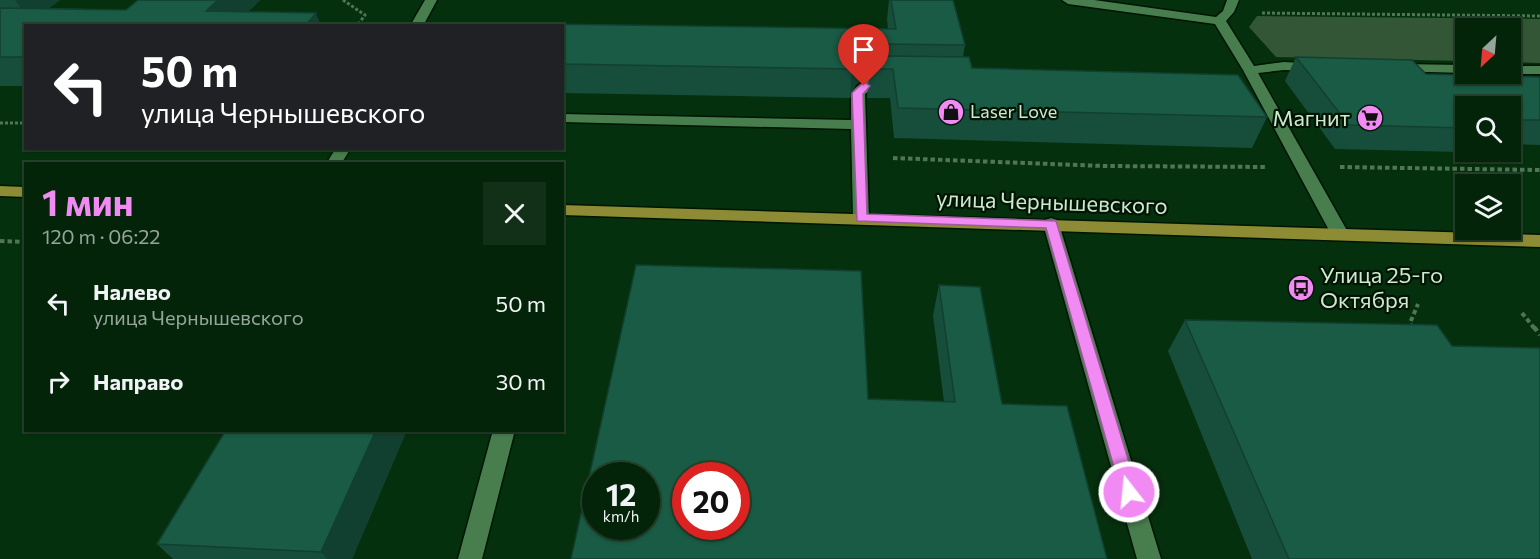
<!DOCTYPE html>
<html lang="ru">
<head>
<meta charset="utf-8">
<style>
	:root { --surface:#04240a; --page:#123018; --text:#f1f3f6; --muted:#97a49c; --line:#25412b; --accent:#f28af3 }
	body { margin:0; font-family:Commissioner,sans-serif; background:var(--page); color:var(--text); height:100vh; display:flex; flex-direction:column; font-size:22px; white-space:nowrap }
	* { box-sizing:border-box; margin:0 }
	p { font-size:20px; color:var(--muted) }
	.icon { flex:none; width:33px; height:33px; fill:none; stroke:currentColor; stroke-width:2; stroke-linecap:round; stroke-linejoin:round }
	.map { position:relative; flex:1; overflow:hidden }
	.drawer { position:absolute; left:24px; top:162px; width:540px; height:270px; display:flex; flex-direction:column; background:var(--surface); border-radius:0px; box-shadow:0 2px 4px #0004,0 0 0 2px var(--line) }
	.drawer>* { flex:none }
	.banner { position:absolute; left:24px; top:24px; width:540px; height:126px; border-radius:0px; box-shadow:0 2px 4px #0004,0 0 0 2px var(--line); background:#202124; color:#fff; overflow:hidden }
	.needle { width:39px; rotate:206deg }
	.buttons { position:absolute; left:1455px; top:18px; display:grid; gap:12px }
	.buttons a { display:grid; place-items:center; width:66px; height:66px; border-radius:0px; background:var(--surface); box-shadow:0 2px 4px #0004,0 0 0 2px var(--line); font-size:30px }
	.speed { position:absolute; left:582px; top:462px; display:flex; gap:12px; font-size:30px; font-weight:700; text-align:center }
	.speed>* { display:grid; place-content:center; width:78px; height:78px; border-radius:50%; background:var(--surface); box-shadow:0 2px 4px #0004,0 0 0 2px var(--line); line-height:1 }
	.speed small { font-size:15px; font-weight:400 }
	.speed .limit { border:9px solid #d22; background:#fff; color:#111 }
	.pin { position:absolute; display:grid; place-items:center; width:51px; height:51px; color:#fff; margin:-62px -26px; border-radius:50% 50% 50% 0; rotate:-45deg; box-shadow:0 0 6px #0007 }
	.pin .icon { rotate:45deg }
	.me { position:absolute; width:66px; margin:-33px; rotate:344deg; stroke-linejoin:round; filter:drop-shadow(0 0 4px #0008) }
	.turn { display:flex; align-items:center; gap:21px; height:126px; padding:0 18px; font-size:27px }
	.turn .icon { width:78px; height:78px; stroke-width:2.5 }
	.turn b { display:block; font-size:42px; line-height:51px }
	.round { display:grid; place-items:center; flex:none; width:63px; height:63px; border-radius:0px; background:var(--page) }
	.overview { display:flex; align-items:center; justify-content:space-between; height:102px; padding:0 18px }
	h1 { font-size:36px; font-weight:700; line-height:45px; color:var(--accent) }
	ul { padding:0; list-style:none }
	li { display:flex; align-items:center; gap:18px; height:78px; padding:0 18px }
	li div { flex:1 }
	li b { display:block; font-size:22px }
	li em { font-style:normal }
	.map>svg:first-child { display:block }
	.green { fill:#335636 }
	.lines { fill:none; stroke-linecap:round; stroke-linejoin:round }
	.minor-casing { stroke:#001502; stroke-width:3 }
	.major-casing { stroke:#001502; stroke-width:3 }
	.path-far2 { stroke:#517656; stroke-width:3; stroke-dasharray:3 2; stroke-linecap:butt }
	.path-far1 { stroke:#517656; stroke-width:4; stroke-dasharray:4.5 3; stroke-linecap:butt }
	.path { stroke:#517656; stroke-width:4.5; stroke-dasharray:5 4; stroke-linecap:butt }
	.minor { fill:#487e4e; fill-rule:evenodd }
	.major { fill:#8e8b35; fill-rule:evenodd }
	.wall { fill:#164e3b }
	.shaded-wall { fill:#124030 }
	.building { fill:#195b45; stroke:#124030; stroke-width:1.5; fill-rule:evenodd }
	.route { fill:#f28af3; stroke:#9d5a9e; stroke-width:1.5 }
	.labels { text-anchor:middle; stroke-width:4.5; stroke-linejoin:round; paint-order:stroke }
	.far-poi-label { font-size:18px; fill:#cde9ce; stroke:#011404; text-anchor:start }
	.poi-label { font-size:22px; fill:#cde9ce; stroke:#011404; text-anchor:end }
	.street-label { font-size:22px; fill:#cde9ce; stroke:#011404 }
</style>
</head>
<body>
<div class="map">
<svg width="1540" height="559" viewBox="0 0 1540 559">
	<rect width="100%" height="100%" fill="#05300d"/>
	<!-- green -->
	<path class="green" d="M1257,16l283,3v44l-29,-1 -1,-34h-44l-1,33 -189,-4 -27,-30z"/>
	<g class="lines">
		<!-- minor casing -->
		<g class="minor-casing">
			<path id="minor" d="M425,0h12l-14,26h-13z
				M1062,0h32l122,17 7,-6 4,-11h12l-5,12 -8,9 28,45 30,-4 35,2 2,3 -2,3 -5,1 -30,-1 -26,3 91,161 -3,4h-12l-3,-4 -88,-164 -28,-46 -147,-20z
				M1396,64l70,1v8l-75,-2 -2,-3z
				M1510,66h30v8h-32h2z
				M891,74l7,4 -2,3 -19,4 -12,9 4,124 -2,4h-12l-2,-4 -2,-89 -289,-7v-8l289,6v-27c10,-13 24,-17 40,-19z
				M336,148h15l-10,16h-15z
				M1051,218l6,2 2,4 102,335h-24l-94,-335 2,-4z
				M493,430h22l-33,129h-24z"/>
		</g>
		<!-- major casing -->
		<g class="major-casing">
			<path id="major" d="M0,186l26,1v10l-26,-1z
				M562,205l978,30v12l-978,-32z"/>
		</g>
		<!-- path-far2 -->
		<path class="path-far2" d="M343,0l22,15 -8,11
			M1262,13l278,3
			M0,123h26"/>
		<!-- path-far1 -->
		<path class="path-far1" d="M893,158l211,8 162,1
			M1340,167l200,3
			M0,241l26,1
			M1378,300h25
			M1522,313l13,16
			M1412,328l-2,-5 8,-19"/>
		<!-- path -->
		<path class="path" d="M1534,327l6,8"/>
		<!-- minor -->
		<use href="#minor" class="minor"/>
		<!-- major -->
		<use href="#major" class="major"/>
	</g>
	<!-- wall -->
	<path class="wall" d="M0,0h60l-11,8 77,2 12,-10h122l-12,12 -222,14v60h-26z
		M889,0h64l12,45 -2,12 9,11 295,49 -15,31 -358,-10 -4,-40h-23l2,-21 -13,7 -6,14 -288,-5v-67l326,3 -1,-10z
		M1296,57l130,17 114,3v68l-30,-1v-38h-44v39l-6,7 -125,-3 -50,-68z
		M939,285l63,119 -431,155 297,-160 76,3 -11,-87z
		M1185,320l355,239h-288l-84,-208z
		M226,430h181l-55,129h-179l-16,-15z"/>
	<!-- shaded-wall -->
	<path class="shaded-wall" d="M15,0h45l-30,22z
		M218,0h42l-26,26 -28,-15z
		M316,13l5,13h-16z
		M881,44l-2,25 -9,-3 -1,11 -13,7 -6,14 2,-29 6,-14z
		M376,430h31l-55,129h-25l-6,-7z"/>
	<!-- building -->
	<path class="building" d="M138,0h80l-12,11 110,2 -11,13h-279v31h-26v-49l126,2z
		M891,0h62l12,45 -84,-1 -23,11 -6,14 -290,-5v-38h-87l1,-3 420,6z
		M885,56l84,1 3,11 266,7 29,42 -369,-9 -5,-39h-23v-3z
		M1296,57l116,3 14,14 114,3v43h-30v-14h-44v22l-117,-3z
		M636,265l225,6 7,128 87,3 -16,-117 41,2 22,117 65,2 40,153h-536zM596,476h50v50h-50zM686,476h50v50h-50z
		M1185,320l252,5 15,21 88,2v211h-251z
		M226,430h150l-55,122 -164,-8z"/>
	<!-- route -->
	<path class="route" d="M864,82l6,4 -7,8 4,120 189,7 82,271 -3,6 -6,2 -6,-2 -2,-6 -75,-264 -189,-7 -5,-128z"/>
	<!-- icons -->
	<defs>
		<g id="shop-disc" transform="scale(1.35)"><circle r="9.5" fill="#f28af3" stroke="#011404"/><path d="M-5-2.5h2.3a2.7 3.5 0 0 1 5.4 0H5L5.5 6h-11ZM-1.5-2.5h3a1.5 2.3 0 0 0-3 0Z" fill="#111"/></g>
		<g id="supermarket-disc" transform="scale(1.35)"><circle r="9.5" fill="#f28af3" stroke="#011404"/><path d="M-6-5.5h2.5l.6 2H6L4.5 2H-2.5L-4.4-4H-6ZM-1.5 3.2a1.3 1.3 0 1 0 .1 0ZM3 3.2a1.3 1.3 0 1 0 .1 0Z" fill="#111"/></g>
		<g id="bus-disc" transform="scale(1.35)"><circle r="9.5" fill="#f28af3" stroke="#011404"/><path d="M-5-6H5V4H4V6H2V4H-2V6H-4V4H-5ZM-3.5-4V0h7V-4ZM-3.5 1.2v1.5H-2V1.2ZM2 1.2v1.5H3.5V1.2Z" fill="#111"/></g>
	</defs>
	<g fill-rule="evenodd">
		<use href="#shop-disc" x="951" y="112"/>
		<use href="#supermarket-disc" x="1370" y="118"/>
		<use href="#bus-disc" x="1301" y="288"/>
	</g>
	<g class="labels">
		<!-- far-poi labels -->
		<g class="far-poi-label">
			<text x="970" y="118">Laser Love</text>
		</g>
		<!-- poi labels -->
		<g class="poi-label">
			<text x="1350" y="126">Магнит</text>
			<text x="1320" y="283" text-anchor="start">Улица 25-го<tspan x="1320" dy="25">Октября</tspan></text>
		</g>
		<!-- street labels -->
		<g class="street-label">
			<text transform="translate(1052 202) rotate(2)" y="8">улица Чернышевского</text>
		</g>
	</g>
</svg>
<div class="buttons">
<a><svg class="needle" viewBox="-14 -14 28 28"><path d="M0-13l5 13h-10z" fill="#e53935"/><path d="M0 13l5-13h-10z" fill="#97a49c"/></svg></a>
<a><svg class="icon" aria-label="search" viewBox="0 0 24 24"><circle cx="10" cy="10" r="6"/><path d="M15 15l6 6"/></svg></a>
<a><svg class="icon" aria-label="layers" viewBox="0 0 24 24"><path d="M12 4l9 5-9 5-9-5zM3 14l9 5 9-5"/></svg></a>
</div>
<div class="speed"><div>12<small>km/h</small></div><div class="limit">20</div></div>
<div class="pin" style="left:864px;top:86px;background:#d93025"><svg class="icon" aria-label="arrive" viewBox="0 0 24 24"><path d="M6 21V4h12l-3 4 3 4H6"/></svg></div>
<svg class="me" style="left:1129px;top:492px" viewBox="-20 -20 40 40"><circle r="17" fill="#f28af3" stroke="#fff" stroke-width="3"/><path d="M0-11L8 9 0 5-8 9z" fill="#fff"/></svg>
<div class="banner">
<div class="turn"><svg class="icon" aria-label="left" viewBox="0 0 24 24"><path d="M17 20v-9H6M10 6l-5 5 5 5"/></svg><div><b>50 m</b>улица Чернышевского</div></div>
</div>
<section class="drawer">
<div class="overview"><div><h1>1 мин</h1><p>120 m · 06:22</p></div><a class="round"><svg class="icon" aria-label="close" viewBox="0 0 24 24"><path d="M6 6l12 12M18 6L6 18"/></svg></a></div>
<ul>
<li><svg class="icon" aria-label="left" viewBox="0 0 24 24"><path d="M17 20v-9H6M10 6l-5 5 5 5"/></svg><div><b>Налево</b><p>улица Чернышевского</p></div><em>50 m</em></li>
<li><svg class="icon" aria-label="right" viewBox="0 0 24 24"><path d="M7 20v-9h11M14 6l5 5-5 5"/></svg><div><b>Направо</b></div><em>30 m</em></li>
</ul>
</section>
</div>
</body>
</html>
